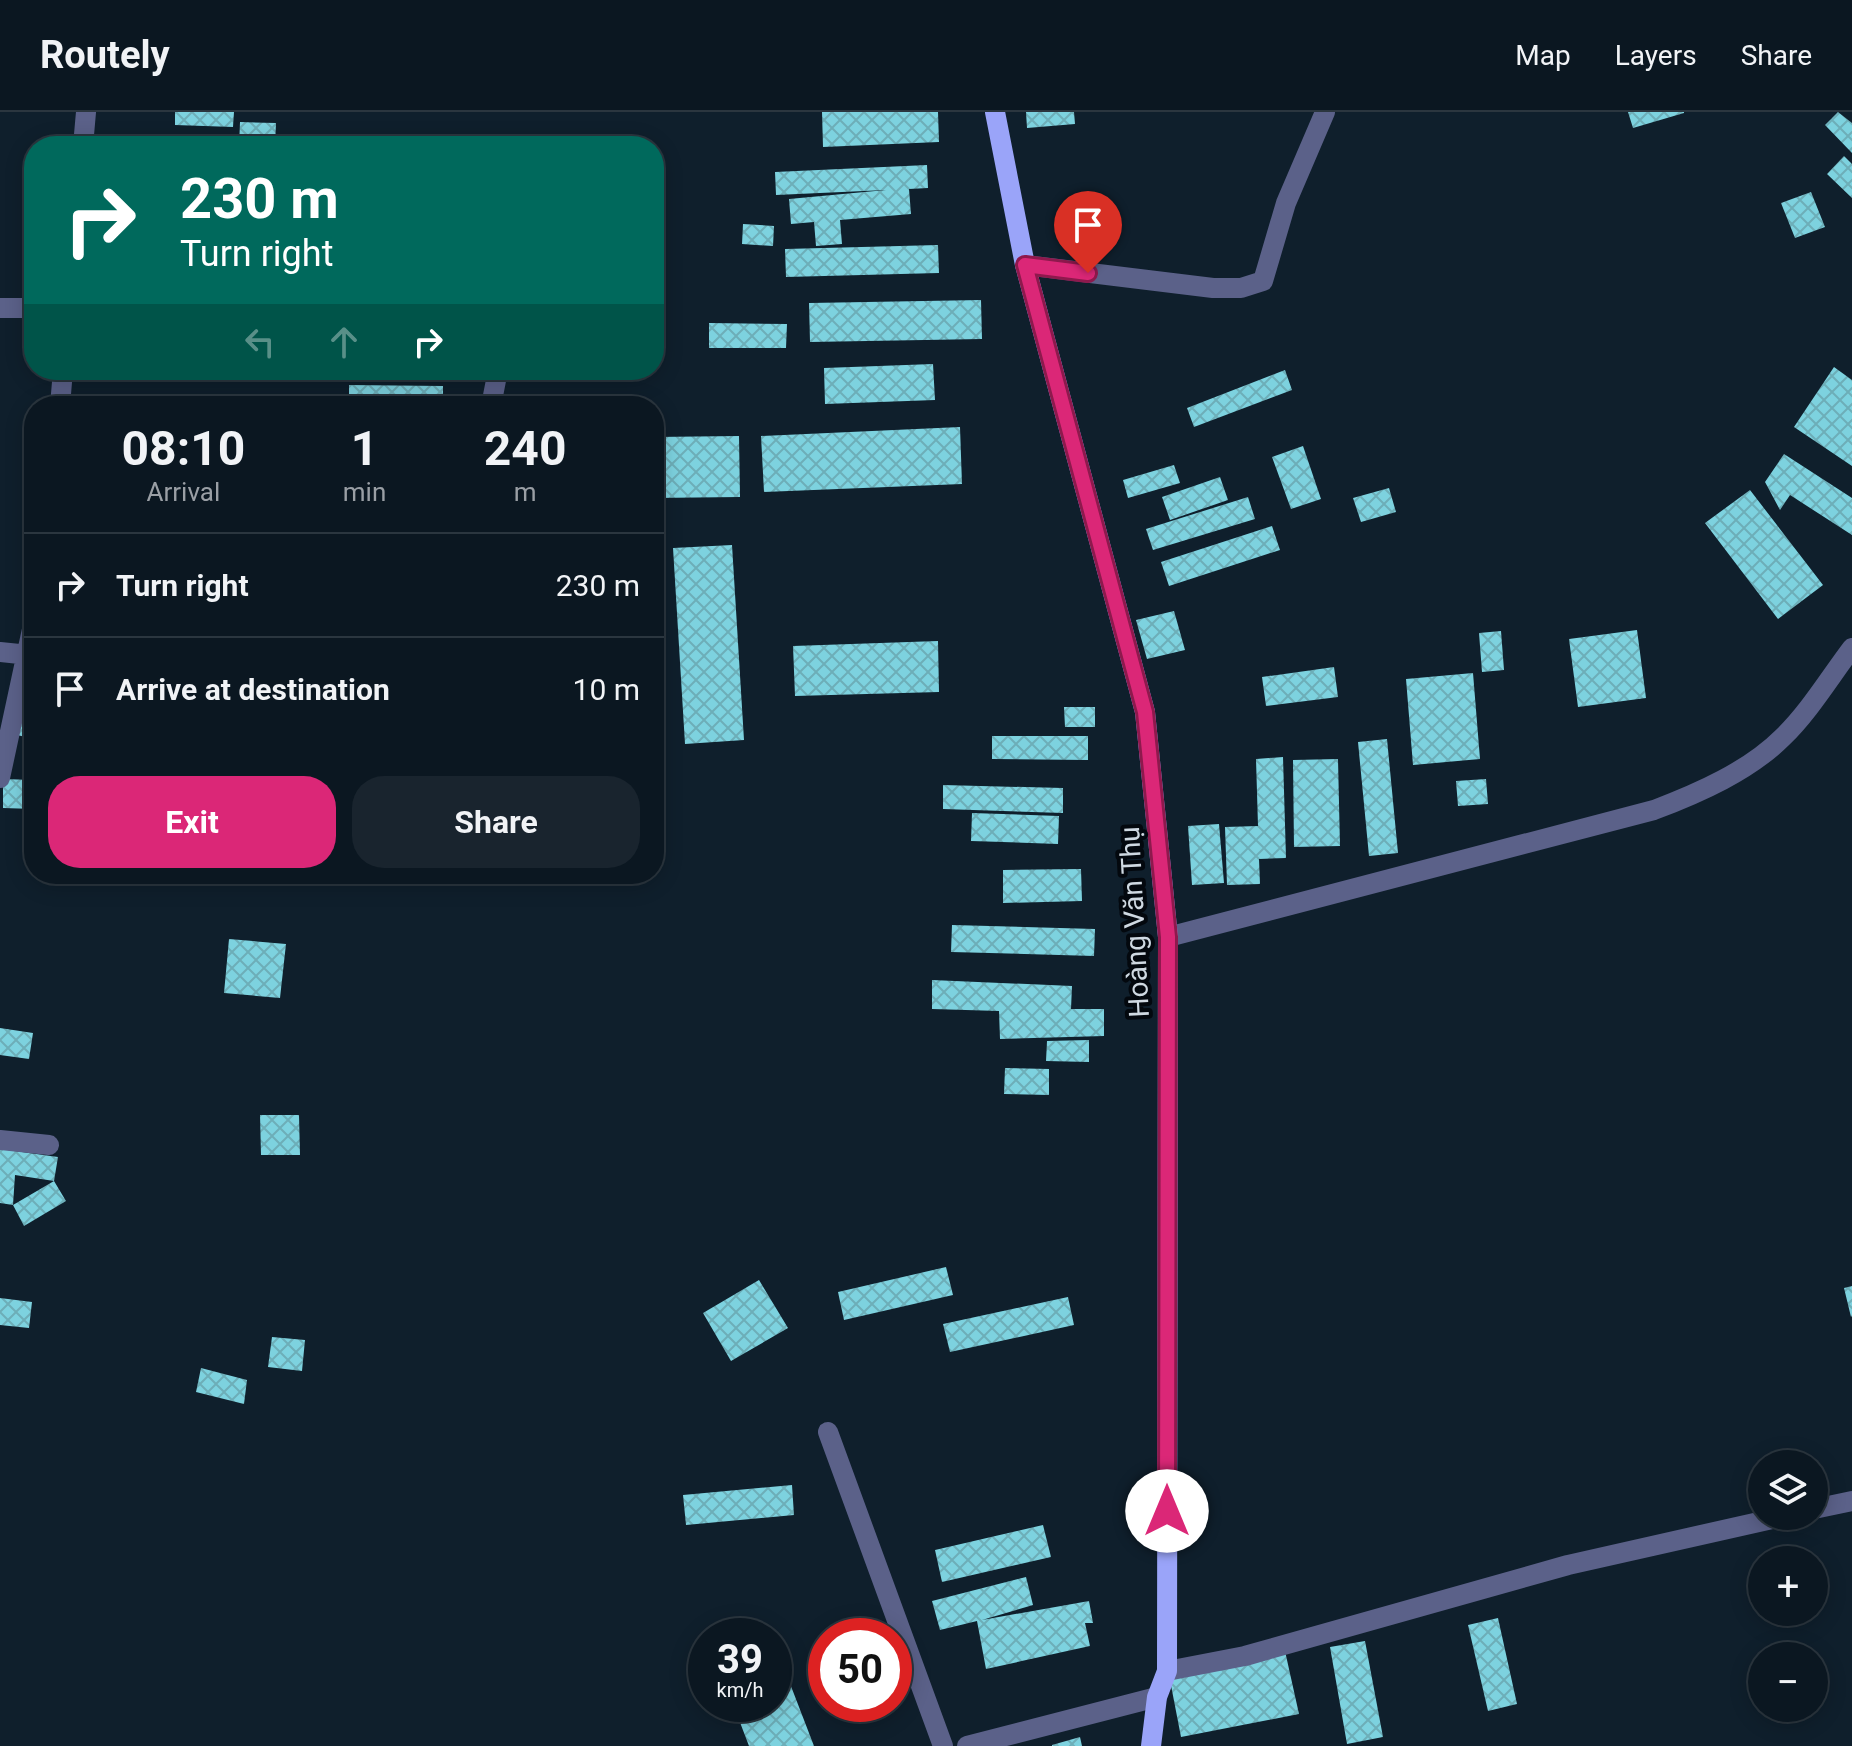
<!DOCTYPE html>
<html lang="en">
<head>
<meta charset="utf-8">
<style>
	:root { --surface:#0b1721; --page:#19242e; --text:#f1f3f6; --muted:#9a9fa5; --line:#2b363f; --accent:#db2777 }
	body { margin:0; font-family:Roboto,sans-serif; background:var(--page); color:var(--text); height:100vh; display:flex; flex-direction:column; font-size:30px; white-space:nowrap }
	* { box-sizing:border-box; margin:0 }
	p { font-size:26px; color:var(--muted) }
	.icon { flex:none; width:44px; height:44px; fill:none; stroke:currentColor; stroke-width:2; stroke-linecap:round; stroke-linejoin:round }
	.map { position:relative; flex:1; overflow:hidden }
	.sheet { position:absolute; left:24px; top:284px; width:640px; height:488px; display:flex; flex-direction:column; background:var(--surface); border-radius:32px; box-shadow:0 4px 20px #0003,0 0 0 2px var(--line) }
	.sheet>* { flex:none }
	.hud { position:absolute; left:24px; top:24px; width:640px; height:244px; border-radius:32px; box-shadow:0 4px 20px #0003,0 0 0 2px var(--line); background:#00695c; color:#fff; overflow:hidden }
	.fabs { position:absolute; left:1748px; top:1338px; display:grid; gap:16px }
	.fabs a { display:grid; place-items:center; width:80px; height:80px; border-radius:50%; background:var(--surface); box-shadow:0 4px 20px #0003,0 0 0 2px var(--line); font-size:40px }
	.speed { position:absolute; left:688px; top:1506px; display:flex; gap:16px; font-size:40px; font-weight:700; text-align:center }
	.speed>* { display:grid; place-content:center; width:104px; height:104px; border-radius:50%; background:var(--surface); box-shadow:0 4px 20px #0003,0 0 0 2px var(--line); line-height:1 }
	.speed small { font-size:20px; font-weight:400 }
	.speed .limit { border:12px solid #d22; background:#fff; color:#111 }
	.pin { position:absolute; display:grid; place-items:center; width:68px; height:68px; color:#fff; margin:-82px -34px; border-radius:50% 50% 50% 0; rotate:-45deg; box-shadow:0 0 8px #0007 }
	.pin .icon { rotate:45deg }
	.me { position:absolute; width:88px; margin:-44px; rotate:0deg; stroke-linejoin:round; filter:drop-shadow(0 0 6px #0008) }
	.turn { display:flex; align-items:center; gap:28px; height:168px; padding:0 24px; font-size:36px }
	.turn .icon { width:104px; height:104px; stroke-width:2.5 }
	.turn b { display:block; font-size:56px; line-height:68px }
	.lanes { display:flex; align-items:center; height:76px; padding:0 24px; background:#0003; justify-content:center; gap:40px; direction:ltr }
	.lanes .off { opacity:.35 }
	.eta { display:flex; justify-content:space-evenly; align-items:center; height:136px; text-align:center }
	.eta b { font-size:48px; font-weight:700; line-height:56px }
	.cta { display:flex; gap:16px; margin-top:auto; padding:16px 24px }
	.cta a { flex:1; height:92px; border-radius:32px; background:var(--accent); color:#fff; font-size:32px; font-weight:700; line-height:92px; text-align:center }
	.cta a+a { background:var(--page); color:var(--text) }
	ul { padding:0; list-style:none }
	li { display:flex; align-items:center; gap:24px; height:104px; padding:0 24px; border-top:2px solid var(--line) }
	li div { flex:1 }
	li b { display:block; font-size:30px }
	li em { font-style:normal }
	header { display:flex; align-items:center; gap:48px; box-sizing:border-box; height:112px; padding:0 40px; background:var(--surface); border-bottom:2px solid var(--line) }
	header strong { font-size:38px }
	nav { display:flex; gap:44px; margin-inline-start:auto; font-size:28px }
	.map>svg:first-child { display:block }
	.building { fill:url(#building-cross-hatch); fill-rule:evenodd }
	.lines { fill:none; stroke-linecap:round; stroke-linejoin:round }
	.minor { stroke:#5b6189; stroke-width:20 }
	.major { stroke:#9aa4f9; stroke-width:20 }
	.route-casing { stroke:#8e194d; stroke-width:20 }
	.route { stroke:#db2777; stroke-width:14 }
	.labels { text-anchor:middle; stroke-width:8; stroke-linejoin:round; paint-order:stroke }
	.street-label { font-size:28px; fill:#cfd9e2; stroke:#03080e }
</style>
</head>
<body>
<header>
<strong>Routely</strong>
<nav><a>Map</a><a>Layers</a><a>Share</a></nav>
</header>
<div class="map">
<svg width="1852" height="1634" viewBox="0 0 1852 1634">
	<defs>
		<pattern id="building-cross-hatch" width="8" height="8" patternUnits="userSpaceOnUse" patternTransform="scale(2)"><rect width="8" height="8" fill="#7dd2df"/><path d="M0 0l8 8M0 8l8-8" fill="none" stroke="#6daeb8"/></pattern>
	</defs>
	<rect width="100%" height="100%" fill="#0f1f2c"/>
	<!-- building -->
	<path class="building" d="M175,0h59l-1,15 -58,-2z
		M822,0h116l1,30 -116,5z
		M1026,0h48l1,12 -48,4z
		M1628,0h56v1l-51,15z
		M1838,0l14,11v30l-27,-28z
		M240,10l36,1 -1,23h-36z
		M1844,44l8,8v34l-25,-24z
		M927,53l1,23 -19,1 2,25 -71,6 2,24 -26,2 -2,-24 -23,2 -2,-25 97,-9 -110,5 -1,-23z
		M1811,80l14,35 -30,11 -14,-35z
		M743,112l31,2 -1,20 -31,-2z
		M938,133l1,28 -153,4 -1,-28z
		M981,188l1,39 -172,3 -1,-39z
		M709,211l78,1 -1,24h-77z
		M933,252l2,36 -110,4 -1,-36z
		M1834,255l18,13v86l-58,-39z
		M327,258h114v12l-114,-2z
		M1285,258l7,20 -98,37 -7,-19z
		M349,273l94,1v20h-94z
		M297,286l38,6v2h-39z
		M960,315l2,57 -198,8 -3,-56z
		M739,324l1,61 -86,1v-61z
		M1303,334l18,53 -30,10 -19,-52z
		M1784,342l68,44v37l-62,-40 -10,15 -15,-28z
		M1174,353l6,18 -52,15 -5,-18z
		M1220,365l8,23 -58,20 -8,-23z
		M1389,376l7,24 -35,10 -8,-24z
		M1750,378l73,95 -45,34 -73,-96z
		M1248,385l7,22 -102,31 -7,-21z
		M1272,414l8,24 -111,36 -8,-24z
		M732,433l12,195 -59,4 -12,-196z
		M1174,499l11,39 -38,9 -11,-39z
		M1637,518l9,68 -68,9 -9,-68z
		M1501,519l3,39 -22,2 -3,-39z
		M938,529l1,51 -144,4 -2,-50z
		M1334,555l4,30 -72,9 -4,-29z
		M1473,561l7,86 -67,6 -7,-86z
		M1064,595h31v20h-30z
		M22,597l12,2v28l-17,-4z
		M992,624h96v24l-96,-1z
		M1387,627l11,114 -29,3 -11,-114z
		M1283,645l3,101 -27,1 1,25 -33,1 -2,-58 33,-1 -2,-67z
		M1338,647l2,87 -46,1 -1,-87z
		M3,667l31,1v29l-31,-1z
		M1486,667l2,25 -30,2 -2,-25z
		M943,673l120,3v25l-120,-4z
		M972,701l87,3 -1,28 -87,-3z
		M1219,712l5,59 -32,2 -4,-59z
		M1081,757l1,32 -79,2v-33z
		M952,813l143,4 -1,27 -143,-4z
		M229,827l57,5 -6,54 -56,-5z
		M932,868l140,6 -1,23h33v27l-104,3 -1,-28 -67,-2z
		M0,916l33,5 -4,26 -29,-4z
		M1089,928v22l-43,-1 1,-20z
		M1005,956l44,1v26l-45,-1z
		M260,1003h39l1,40h-39z
		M0,1037l58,8 -4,24 12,20 -42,25 -11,-21 -13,-2zM15,1063l39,6 -41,24z
		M946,1155l7,28 -109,25 -6,-28z
		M759,1168l29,48 -57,33 -28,-48z
		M1852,1174v30l-1,1 -7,-29z
		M1068,1185l6,28 -124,27 -7,-28z
		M0,1186l32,4 -3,26 -29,-3z
		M272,1225l33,3 -3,31 -34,-4z
		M201,1256l46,12 -3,24 -48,-12z
		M792,1373l2,30 -108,10 -3,-30z
		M1043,1413l8,32 -109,25 -7,-32z
		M1026,1465l7,28 -51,15 107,-19 4,22h-8l5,23 -104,23 -9,-48 -37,9 -8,-29z
		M1498,1506l19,86 -29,7 -20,-86z
		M1365,1529l18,96 -36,7 -17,-97z
		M1285,1539l14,63 -118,23 -12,-62z
		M784,1556l30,78h-65l-16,-42h41v-32z
		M1080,1625l2,9h-30v-1z"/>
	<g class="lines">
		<!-- minor -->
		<path class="minor" d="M83,34l3,-34
			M1025,153l188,23h28l22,-7 23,-78 39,-91
			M0,196h34
			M60,294l3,-36
			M491,294l7,-36
			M0,540l29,3
			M0,666l34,-158
			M1168,825l486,-127c45,-17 95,-39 129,-73 26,-25 47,-60 69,-89
			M0,1028l49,5
			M828,1320l115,314
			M1814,1397l38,-8
			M1167,1559l78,-15 323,-91 217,-49
			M967,1634l190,-49"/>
		<!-- major -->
		<path class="major" d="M995,0l30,153 120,447 23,225 -1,734 -10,26 -6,49"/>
	</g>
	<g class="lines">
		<!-- route casing -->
		<g class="route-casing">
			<path id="route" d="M1088,161l-63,-8 120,447 23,225 -1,574"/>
		</g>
		<!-- route -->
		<use href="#route" class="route"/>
	</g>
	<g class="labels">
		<!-- street labels -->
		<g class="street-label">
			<text transform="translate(1134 810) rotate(-93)" y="10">Hoàng Văn Thụ</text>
		</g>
	</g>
</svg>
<div class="fabs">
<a><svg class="icon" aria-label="layers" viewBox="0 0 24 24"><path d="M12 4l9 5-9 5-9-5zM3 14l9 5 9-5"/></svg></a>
<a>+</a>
<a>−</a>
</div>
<div class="speed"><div>39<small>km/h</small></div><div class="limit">50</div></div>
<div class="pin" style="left:1088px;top:161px;background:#d93025"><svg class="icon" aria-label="arrive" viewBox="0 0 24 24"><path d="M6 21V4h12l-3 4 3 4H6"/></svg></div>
<svg class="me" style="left:1167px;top:1399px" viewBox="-20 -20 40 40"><circle r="19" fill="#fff"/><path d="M0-13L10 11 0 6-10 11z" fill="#db2777"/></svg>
<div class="hud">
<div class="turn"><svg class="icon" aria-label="right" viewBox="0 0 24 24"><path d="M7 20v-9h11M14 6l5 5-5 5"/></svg><div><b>230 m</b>Turn right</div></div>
<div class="lanes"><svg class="icon off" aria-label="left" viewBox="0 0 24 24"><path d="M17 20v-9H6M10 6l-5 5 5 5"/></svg><svg class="icon off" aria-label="ahead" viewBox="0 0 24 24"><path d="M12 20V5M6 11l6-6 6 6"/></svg><svg class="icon" aria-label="right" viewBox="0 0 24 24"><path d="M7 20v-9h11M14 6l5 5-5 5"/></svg></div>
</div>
<section class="sheet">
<div class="eta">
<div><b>08:10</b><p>Arrival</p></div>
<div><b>1</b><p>min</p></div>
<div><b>240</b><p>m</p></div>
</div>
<ul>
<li><svg class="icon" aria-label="right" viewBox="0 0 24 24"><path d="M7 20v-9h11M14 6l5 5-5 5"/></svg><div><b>Turn right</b></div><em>230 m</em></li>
<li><svg class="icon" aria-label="arrive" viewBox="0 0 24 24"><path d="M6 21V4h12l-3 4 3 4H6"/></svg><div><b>Arrive at destination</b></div><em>10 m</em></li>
</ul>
<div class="cta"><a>Exit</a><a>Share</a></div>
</section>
</div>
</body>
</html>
